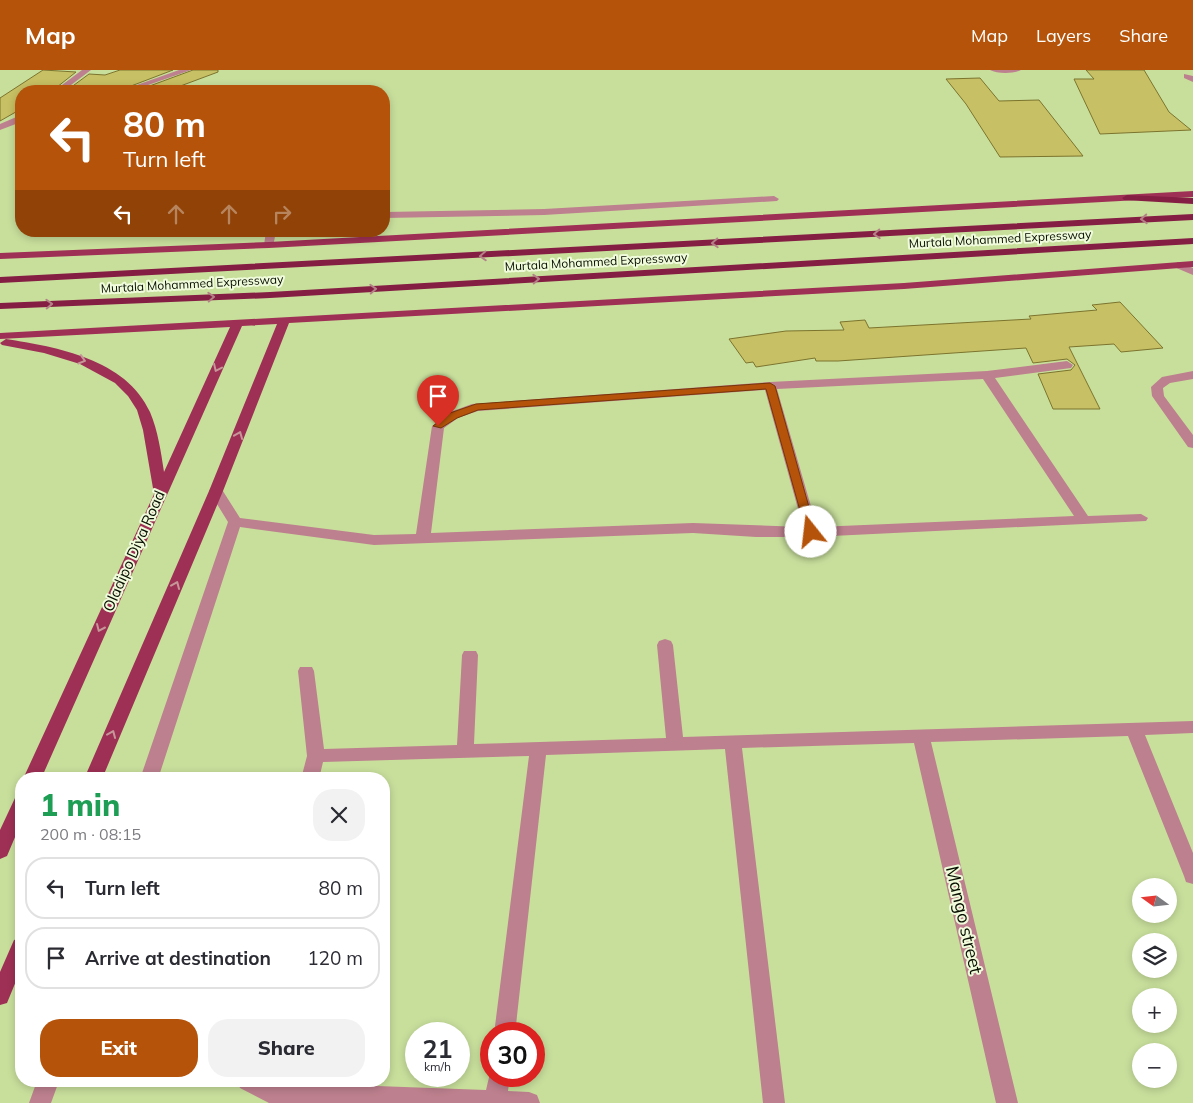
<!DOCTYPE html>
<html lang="en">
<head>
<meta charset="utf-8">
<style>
	:root { --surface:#fff; --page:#f2f2f3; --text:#2b2b33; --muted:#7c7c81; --line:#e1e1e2; --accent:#b45309 }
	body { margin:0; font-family:Mulish,sans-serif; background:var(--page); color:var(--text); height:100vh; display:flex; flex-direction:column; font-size:19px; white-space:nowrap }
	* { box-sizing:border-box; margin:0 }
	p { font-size:16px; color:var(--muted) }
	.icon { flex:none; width:28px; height:28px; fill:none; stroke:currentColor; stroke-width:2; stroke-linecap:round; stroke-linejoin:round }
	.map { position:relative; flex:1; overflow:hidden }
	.drawer { position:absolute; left:15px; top:702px; width:375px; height:315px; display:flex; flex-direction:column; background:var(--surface); border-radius:20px; box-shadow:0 2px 8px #0003 }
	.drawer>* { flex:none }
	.hud { position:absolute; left:15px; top:15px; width:375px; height:152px; border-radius:20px; box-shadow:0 2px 8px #0003; background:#b45309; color:#fff; overflow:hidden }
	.needle { width:32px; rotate:285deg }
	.controls { position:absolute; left:1132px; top:808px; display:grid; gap:10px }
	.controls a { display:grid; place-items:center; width:45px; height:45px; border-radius:50%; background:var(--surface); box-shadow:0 2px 8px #0003; font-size:25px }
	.speed { position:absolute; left:405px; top:952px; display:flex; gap:10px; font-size:25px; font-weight:700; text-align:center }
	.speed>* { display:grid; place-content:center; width:65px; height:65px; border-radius:50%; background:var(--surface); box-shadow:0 2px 8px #0003; line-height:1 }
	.speed small { font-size:12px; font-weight:400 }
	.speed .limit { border:8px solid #d22; background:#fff; color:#111 }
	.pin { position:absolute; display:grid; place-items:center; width:42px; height:42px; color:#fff; margin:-51px -21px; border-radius:50% 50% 50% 0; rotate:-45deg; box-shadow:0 0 5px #0007 }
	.pin .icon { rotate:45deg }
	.me { position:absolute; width:55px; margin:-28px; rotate:344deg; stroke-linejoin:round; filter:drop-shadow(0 0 4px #0008) }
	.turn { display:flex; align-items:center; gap:18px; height:105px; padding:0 25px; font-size:22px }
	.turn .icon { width:65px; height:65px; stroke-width:2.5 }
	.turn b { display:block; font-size:35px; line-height:42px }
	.lanes { display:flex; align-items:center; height:48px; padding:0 25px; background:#0003; justify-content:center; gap:25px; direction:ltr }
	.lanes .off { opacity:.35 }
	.round { display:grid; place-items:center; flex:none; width:52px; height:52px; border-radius:20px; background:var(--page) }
	.overview { display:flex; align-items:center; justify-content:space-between; height:85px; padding:0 25px }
	h1 { font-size:30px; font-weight:800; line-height:38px; color:#1e9e55 }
	.button { display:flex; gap:10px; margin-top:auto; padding:10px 25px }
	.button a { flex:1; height:58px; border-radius:20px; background:var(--accent); color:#fff; font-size:20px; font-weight:800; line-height:58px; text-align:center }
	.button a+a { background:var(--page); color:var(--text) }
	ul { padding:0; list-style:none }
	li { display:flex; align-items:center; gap:15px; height:62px; margin:0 10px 8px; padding:0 15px; border:2px solid var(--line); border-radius:20px }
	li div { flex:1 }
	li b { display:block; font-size:19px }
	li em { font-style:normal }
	header { display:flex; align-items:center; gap:30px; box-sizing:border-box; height:70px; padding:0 25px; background:var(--accent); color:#fff }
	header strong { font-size:24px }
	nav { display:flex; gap:28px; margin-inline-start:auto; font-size:18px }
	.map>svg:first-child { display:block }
	.building { fill:#c8c064; stroke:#7b742e }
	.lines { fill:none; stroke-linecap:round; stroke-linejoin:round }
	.minor { fill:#bd808e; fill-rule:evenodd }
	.major { fill:#9e3055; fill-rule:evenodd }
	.highway { fill:#841e43; fill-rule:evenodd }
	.oneway { stroke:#b48187 }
	.oneway2 { stroke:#c69698 }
	.route { fill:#b45309; stroke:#753606 }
	.labels { text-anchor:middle; stroke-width:4; stroke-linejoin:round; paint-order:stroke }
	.far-street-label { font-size:12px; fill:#080e00; stroke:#effbda }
	.street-label { font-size:15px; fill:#080e00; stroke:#effbda }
	.near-street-label { font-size:18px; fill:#080e00; stroke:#effbda }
</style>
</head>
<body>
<header>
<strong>Map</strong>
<nav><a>Map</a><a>Layers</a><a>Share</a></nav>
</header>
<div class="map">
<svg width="1193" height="1033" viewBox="0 0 1193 1033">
	<rect width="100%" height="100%" fill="#c8df9c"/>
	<!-- building -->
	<path class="building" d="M43,0l33,2 -24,19h-31v18l-21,12v-23z
		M120,0h53l-55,21h-52l23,-17 16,1z
		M193,0h25v2l-51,19h-31z
		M1086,0h58l25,42 22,18 -91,4 -26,-55h20z
		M980,8l19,23 40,-1 44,56 -83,1 -34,-53 -20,-25z
		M1120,232l43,46 -42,4 -7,-8 -45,3 31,62h-47l-15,-35 33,-4 4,-5 -8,-6 -34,4 -7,-15 -188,13h-22l-1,-3 -59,9 -3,-5 -7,1 -17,-24 57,-8 58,-1 -4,-8 25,-2 4,8 162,-9 -2,-3 68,-6 -5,-5z"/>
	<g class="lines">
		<!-- minor -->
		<path class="minor" d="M82,0h9l-28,21h-9z
			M179,0h12l-60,21h-11z
			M990,0h31c-7,4 -24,4 -31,0z
			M1184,4l9,2v6l-9,-4z
			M21,45v7l-21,8v-6z
			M774,126l5,3 -2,2 -233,14 -160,3v-6l160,-3z
			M266,161h10l-3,16h-8l-1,-2z
			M1178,192l15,6v7l-19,-8 -1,-2z
			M1067,291l6,4 -2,3 -76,10 93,138 53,-2 7,4 -2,3 -335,16h-55l-63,-4 -319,12 -134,-18 -82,252h-18l88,-257 -19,-31 2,-3h10l19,30 134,17 42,-1 16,-108 18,-14 22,-8 298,-22 217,-11zM983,309l91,137 -257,11 -40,-138zM765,320l38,137 -110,-4 -262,10 13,-105 14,-10 20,-7z
			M1193,301v8l-23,4 -7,5 1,8 29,39v13l-5,-1 -36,-51 -1,-9 11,-10z
			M665,569l6,2 2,4 10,92 510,-16v12l-48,2 48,118v31l-7,-2 -2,-6 -56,-140 -197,6 87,361h-22l-82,-360 -172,5 43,355h-22l-38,-354 -179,6 -31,279h-21l35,-278 -206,6 -4,17h-18l6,-23 -9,-85 2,-4h12l2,4 10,78 133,-4 5,-90 2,-4h12l2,4 -4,89 192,-6 -9,-93 2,-4z
			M491,999v7h19l-2,15 21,1 8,3 3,8h-271l-29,-15 -3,-7 249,9z
			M37,1011h22l-8,22h-22z"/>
		<!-- major -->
		<path class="major" d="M1193,121v6l-924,51 -269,11v-6l269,-11z
			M1193,191v6l-289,22 -615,34 -66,168 -121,288h-18l125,-288 68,-167 -35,2 -201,453h-18l131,-285 -11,-64 -6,-20 -9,-14 -13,-13 -35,-19 -36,-11 -42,-8 -2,-2 6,-4c51,8 120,20 144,73 8,19 11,40 14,60l66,-145 -230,12v-6l904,-50z
			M21,726v27l-14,33 -7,3v-29l15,-32z
			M21,867v32l-14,34 -7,2v-33l14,-32z"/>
		<!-- highway -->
		<path class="highway" d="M1127,125l66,3v6l-69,-4 -2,-2z
			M1193,144v6l-1193,63v-6z
			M1193,168v6l-923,54 -270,11v-6l270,-11z"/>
	</g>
	<!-- one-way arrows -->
	<defs><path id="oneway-chevron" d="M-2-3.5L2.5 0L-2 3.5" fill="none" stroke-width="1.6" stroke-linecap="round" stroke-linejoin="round" transform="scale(1.25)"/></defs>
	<g class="oneway">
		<use href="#oneway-chevron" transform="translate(1144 149) rotate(177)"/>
		<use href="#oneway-chevron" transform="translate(877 164) rotate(177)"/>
		<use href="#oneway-chevron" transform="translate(715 173) rotate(177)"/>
		<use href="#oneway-chevron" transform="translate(483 186) rotate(177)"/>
		<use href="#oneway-chevron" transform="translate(536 209) rotate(-3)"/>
		<use href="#oneway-chevron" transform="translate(373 219) rotate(-3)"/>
		<use href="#oneway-chevron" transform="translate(211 227) rotate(-3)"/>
		<use href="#oneway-chevron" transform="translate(49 234) rotate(-2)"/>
	</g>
	<g class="oneway2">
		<use href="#oneway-chevron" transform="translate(82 290) rotate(17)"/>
		<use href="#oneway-chevron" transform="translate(217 298) rotate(115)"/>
		<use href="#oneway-chevron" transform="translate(239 365) rotate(-68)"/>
		<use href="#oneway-chevron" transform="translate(176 515) rotate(-67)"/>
		<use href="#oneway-chevron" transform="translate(100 558) rotate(114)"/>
		<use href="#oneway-chevron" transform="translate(112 664) rotate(-67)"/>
	</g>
	<!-- route -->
	<path class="route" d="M770,313l5,3 41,146 -1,2h-8l-1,-2 -40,-143 -288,21 -21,8 -16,10 -8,-2 17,-13 26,-9z"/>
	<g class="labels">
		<!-- far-street labels -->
		<g class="far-street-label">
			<text transform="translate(1000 169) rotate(-3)" y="4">Murtala Mohammed Expressway</text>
			<text transform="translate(596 192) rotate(-3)" y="4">Murtala Mohammed Expressway</text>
			<text transform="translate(192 214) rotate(-3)" y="4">Murtala Mohammed Expressway</text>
		</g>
		<!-- street labels -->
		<g class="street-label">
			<text transform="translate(134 481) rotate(-66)" y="5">Oladipo Diya Road</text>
		</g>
		<!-- near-street labels -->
		<g class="near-street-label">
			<text transform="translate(964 850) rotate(77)" y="6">Mango street</text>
		</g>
	</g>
</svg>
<div class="controls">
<a><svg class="needle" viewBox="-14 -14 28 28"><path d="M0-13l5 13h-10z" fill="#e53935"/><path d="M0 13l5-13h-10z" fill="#7c7c81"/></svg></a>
<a><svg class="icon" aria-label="layers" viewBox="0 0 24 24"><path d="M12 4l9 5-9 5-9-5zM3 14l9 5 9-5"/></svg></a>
<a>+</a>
<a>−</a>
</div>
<div class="speed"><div>21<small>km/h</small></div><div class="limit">30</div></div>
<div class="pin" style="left:438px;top:356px;background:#d93025"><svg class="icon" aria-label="arrive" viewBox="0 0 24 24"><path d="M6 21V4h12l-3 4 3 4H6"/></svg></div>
<svg class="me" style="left:811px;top:462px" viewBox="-20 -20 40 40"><circle r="19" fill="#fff"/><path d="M0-13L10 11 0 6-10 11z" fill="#b45309"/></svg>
<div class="hud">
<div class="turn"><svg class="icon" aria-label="left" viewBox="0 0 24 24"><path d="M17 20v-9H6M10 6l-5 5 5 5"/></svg><div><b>80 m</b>Turn left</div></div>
<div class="lanes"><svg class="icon" aria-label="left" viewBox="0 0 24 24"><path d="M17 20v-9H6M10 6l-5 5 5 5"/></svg><svg class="icon off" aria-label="ahead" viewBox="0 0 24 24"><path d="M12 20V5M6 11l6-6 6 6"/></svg><svg class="icon off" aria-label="ahead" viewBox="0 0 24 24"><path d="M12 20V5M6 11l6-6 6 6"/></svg><svg class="icon off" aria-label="right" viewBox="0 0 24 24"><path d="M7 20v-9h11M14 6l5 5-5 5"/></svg></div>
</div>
<section class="drawer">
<div class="overview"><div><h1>1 min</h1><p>200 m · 08:15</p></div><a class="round"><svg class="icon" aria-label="close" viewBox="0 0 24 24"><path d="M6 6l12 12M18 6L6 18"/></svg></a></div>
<ul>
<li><svg class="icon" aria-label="left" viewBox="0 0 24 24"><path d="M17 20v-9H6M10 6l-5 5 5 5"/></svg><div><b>Turn left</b></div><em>80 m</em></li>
<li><svg class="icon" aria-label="arrive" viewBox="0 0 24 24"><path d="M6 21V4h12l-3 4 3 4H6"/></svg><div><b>Arrive at destination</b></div><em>120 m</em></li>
</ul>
<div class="button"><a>Exit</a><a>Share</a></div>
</section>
</div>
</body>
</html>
